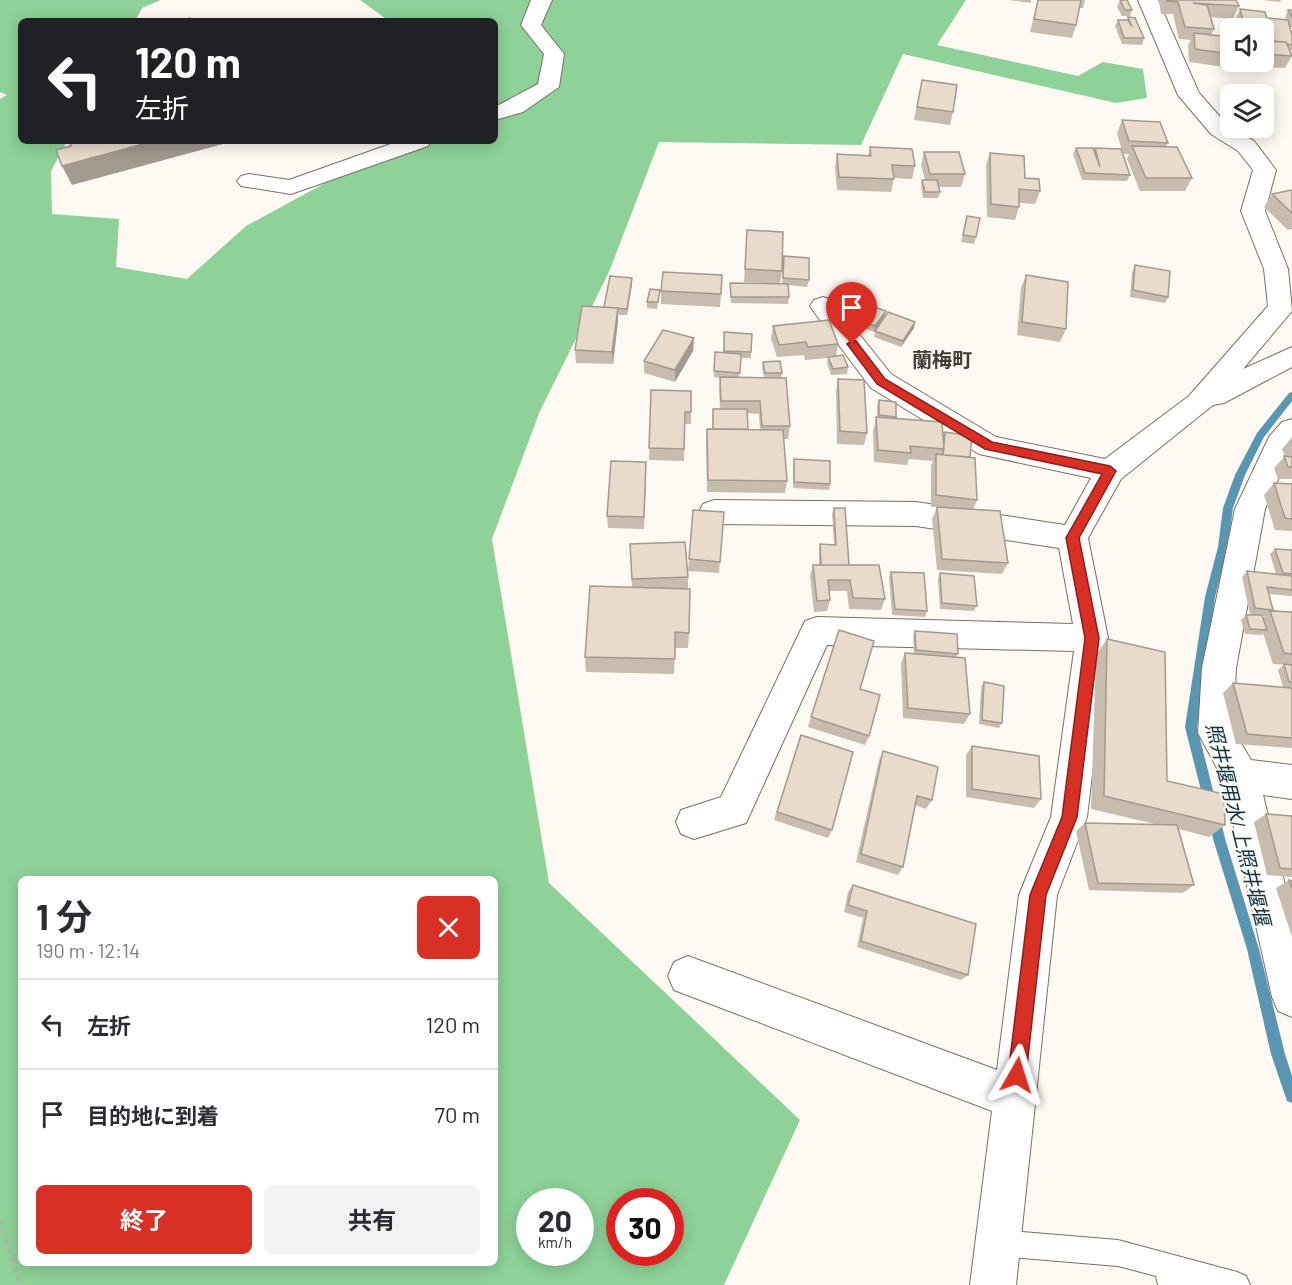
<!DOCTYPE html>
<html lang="ja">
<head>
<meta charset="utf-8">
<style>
	:root { --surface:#fff; --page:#f2f2f3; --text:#2b2b33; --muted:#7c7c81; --line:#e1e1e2; --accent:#d93025 }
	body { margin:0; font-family:Barlow,"Noto Sans JP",sans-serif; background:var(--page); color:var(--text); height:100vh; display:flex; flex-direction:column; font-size:22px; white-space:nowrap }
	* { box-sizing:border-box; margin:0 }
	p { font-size:20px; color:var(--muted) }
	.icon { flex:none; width:33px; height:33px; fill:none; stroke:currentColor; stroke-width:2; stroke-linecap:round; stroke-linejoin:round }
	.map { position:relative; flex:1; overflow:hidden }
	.side { position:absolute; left:18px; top:876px; width:480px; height:390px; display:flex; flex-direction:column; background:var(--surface); border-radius:9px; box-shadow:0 3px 15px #0003 }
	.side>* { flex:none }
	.banner { position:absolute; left:18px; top:18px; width:480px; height:126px; border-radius:9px; box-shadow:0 3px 15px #0003; background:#202124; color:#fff; overflow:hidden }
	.buttons { position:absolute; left:1220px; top:18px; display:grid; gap:12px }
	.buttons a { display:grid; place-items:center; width:54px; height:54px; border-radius:9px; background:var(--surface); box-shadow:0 3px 15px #0003; font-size:30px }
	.speed { position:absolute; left:516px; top:1188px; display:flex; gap:12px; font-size:30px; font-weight:700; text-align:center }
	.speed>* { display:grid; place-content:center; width:78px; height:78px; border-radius:50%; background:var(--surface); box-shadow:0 3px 15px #0003; line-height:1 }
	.speed small { font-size:15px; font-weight:400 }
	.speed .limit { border:9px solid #d22; background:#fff; color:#111 }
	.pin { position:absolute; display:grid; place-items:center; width:51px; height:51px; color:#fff; margin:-62px -26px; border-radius:50% 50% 50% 0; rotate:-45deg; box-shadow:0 0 6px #0007 }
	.pin .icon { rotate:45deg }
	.me { position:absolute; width:66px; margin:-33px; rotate:6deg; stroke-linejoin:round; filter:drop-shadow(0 0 4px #0008) }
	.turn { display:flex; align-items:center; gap:21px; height:126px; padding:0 18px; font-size:27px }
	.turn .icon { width:78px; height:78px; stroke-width:2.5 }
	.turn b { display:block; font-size:42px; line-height:51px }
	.round { display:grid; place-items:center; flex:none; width:63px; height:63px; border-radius:9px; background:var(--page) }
	.summary { display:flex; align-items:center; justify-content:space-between; height:102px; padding:0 18px }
	h1 { font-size:36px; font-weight:700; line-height:45px }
	.action { display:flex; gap:12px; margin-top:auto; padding:12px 18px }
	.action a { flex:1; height:69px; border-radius:9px; background:var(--accent); color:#fff; font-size:24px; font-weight:700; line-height:69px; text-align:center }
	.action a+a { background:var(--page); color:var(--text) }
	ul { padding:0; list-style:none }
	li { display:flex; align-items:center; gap:18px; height:90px; padding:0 18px; border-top:2px solid var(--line) }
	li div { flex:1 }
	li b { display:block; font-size:22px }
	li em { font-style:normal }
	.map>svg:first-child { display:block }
	.forest { fill:#8ed299; fill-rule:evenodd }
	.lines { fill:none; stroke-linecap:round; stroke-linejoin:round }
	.stream { fill:#5996b2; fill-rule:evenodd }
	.lane-casing { stroke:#7a7062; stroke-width:2 }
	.street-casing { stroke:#7a7062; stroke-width:2 }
	.path { stroke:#b5b1ab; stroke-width:4.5; stroke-dasharray:4 6; stroke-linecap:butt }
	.lane { fill:#fff; fill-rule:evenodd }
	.street { fill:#fff; fill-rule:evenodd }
	.wall { fill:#c8bcaf; fill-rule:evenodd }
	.shaded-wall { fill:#a2998f }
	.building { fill:#e8dbcc; stroke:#a2998f; stroke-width:1.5 }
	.route { fill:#d93025; stroke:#8d1f18; stroke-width:1.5 }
	.labels { text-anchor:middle; stroke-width:4.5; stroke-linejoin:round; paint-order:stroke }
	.neighbourhood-label { font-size:20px; font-weight:bold; fill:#403c36; stroke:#fef9f3 }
	.water-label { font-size:20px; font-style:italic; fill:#0a3445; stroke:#fef9f3 }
</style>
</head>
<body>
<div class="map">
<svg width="1292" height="1285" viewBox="0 0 1292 1285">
	<rect width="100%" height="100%" fill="#fef9f3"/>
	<!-- forest -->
	<path class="forest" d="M0,0h161l-19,8 -7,13h-114v120h46l-16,30 1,43 67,5 -3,48 71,12 59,-53 156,-85h93v-120h-106l-29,-21h606l-29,45 141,31 25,-14 40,7 4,29 -31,5 -213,-49 -42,91 -202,-3 -50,130 -69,139 -48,128 57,344 251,237 -76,165h-724v-1186l7,-4 -7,-3zM21,879h474v384h-474zM530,1202h50v50h-50zM620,1202h50v50h-50z"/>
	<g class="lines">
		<!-- stream -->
		<path class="stream" d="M1292,392v9l-28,36 -19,38 -12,33 -5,39 -13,50 -18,130 29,115 33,107 26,105 7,22v27l-5,-2 -16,-47 -24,-105 -33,-107 -29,-115 20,-130 13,-50 5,-39 12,-33 22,-42 32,-40z"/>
		<!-- lane casing -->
		<g class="lane-casing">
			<path id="lane" d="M998,1230l120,10 119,32 9,4 4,9h-92l-2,-9 -38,-10 -120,-10 -9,-4 -4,-9 4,-9z"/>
		</g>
		<!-- street casing -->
		<g class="street-casing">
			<path id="street" d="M531,0h21l-11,25 23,29 -5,33 -36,25 -28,8v-13l43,-23 6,-30 -23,-29z
				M1138,0h20l41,93 31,35 24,13 22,29 -11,41 23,58 4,42 -49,58 49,-22v20l-68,36 -11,2 -92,74 -33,59 20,100 -21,179 -30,78 -41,390h-46l22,-174 -318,-121 -6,-14 6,-14 14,-6 309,114 22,-175 32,-78 23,-166 -247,-6 -81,178 -52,16 -13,-5 -5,-12 5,-12 40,-13 84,-176 12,-4 256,7 -14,-76 -143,-22 -202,-2 -11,-4 -4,-8 4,-8 11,-4 202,2 149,23 26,-47 -112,-24 -108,-66 -57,-76 -4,-6 4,-6 9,-3 9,3 59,74 105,63 109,22 84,-63 79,-90 -4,-37 -23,-58 12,-41 -15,-19 -27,-17 -33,-39z
				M399,141h32l-3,5 -137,48 -50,-8 -4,-5 4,-5 8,-2 40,6z
				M1292,419v29l-27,61 -29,159 -3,62 18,30 41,5v34l-29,-4 29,119v103l-14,-6 -6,-14 -49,-218 -25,-46 4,-65 33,-159 34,-72 13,-15z"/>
		</g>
		<!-- path -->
		<path class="path" d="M0,1220l20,65"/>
		<!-- lane -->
		<use href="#lane" class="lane"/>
		<!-- street -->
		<use href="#street" class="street"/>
	</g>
	<!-- wall -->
	<path class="wall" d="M1009,0h22v3z
		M1038,0h47l-2,8h-4l-3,17 -4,13 -42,-6z
		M1120,0l12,10 -2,6h-8l-5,-9z
		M1160,0h76l3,6 -6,13 -23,-2 4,12 -3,6 18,2 1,18 -6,12 -35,-5 -1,-17 3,-5 -12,-1 -6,-25h-12l-2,-12z
		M1262,0h19l-1,2z
		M1240,9l27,9 20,2 -2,-3 3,-7h4v17h-1l-2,-2 3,10v15l-2,2 2,4 -7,12 -45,-2 -2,-4h25v-34h-27l-2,-6z
		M1128,17l16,21 -2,7 -20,-1 -7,-18 3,-6h9z
		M922,80l31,32 -3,13 -36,-5z
		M1122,120l46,23 -2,4 26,31 -7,13h-45l-13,-32 2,-5h-6l-6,-21z
		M870,147l45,19 -3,13 -18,-1 -3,14 -54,-2 -2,-23 2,-13 31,1z
		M1076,148l18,3 1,-3 35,27 -3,6 -45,-1 -9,-26z
		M924,152l41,22 -4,13h-23l2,5 -2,6h-15l-2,-11 1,-7h3l-4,-15z
		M990,153l35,25 15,13 -5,13 -16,-1v4l-4,13 -28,-3 -1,-52z
		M1292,190v39l-4,1 -24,-23 8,-13z
		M967,216l9,21 -2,7 -13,-2z
		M747,230l35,41 -2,13 -36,-2z
		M784,256l25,24 -2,7 -19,-2 1,12 -1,7 -57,-1 -1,-20 52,1z
		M1135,265l33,32 -3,6 -35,-6 2,-25z
		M1026,275l40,54 -6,13 -43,-7 4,-47z
		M632,284l-5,31h-9v6l-5,43 -37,-1 -1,-13z
		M660,290l-3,19 -10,-1v-6z
		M661,291l60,3 -1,13 -59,-3z
		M886,311l-2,7 -10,14 -34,-13 1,-7z
		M773,326l65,18 -2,12 12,11 -1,7 -16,1 -4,-12 1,-5 -23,2 -1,-5 -27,2 -6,-18z
		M914,328l-13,19 -27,-10 1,-6z
		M724,332l27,20v6h-10l-2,19h25l-2,-9 1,-6 19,11 -1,5 9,48 -2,13h-4l3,42 -2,12 -78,-1 -1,-51 1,-12h5l1,-20h7l-1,-20 1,-11 -6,-1 1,-25 8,1zM747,413l12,1 1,16 -12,-1z
		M694,338l-1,13 -18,31 -31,-9v-12z
		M838,379l29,54 -3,12 -27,-1 -1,-53z
		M651,390l40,22v12h-6l-1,37 -35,-1z
		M879,400l17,17v2l47,18 2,-5 25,25 7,43 -4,9 35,54 -6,11 -65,-4 -5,-51 5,-12h-6v-41l2,-5 -24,-2 -2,6 -33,-3 -1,-32 4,-13v-11z
		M1292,437v42h-14l-4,-11 11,-12 -3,-7z
		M794,459l36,25 -1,6 -36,-2v-23z
		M646,474l-2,55 -36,-1 -1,-12z
		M1274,483l18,1v47l-17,-1 -11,-35z
		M834,508l15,57 36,34 -4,11 -32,-1 -2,-18h-18l1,9 -3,11 -13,1 -4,-36 3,-11h6v-15l1,-6 14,1 -2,-31z
		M693,510l31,2 -5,61 -31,-2z
		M630,544l58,33v11h-7l8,45 -1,15h-13l-1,26 -88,-2 -1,-15 47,-70z
		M1275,549l17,1v46l-24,-2 5,16 19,2v53l-19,-1 -10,-31 -1,2 -17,-1 -4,-14 5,-5 17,3 2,-2 -15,-2 -8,-37 5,-6 29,3 -6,-20z
		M891,572l36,39 -2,6 -33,-2 -3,-38z
		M940,573l37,33 -3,5 -34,-2 -2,-30z
		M839,630l21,59 9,47 -4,9 -57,-18z
		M915,631l43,23 -2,4 14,56 -6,10 -61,-6 -2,-55 4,-10 9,1 -1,-18z
		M1107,639l60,142 58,44 -16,12 -30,-8 15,56 -11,8 -94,-3 -13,-59 9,-8 74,2 -68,-16 5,-154z
		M1284,664l8,1v23l-9,-1 -5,-17z
		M984,682l18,41 -3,5 -20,-4 2,-37z
		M1233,683l59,5v60l-56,-4 -13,-51z
		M801,735l31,95 -4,8 -54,-18z
		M972,746l69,53 -7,9 -68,-11v-42z
		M883,751l49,49 -6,9 -11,-4 -12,62 -5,8 -42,-13 23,-102z
		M1266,814l26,2v61l-25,-2 -13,-53z
		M1289,880l3,1v56l-16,-49z
		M853,885l115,90 -7,5 -104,-33 6,-29 -19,-6 4,-20z"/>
	<!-- shaded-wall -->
	<path class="shaded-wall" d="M154,141h80l-162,44 -10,-19z
		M632,278v6l-5,31v-6z
		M618,308v13l-5,43 -1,-12z
		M886,311l-2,7 -10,14 1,-6z
		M915,322l-1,6 -13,19 2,-6z
		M694,338l-1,13 -18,31v-12z"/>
	<!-- building -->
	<path class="building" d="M1038,0h43l-5,25 -42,-6z
		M1120,0h7l5,10h-7z
		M1167,0h69l3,6 -46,-3 14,2 7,24 -29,-2 -7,-25 -11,-1z
		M1240,9l25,3 7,25h-9v-9h-18z
		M1288,10h4v7z
		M1128,17l7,1 9,20h-20l-6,-18h10l4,7z
		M190,18l2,3h-16z
		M1267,18l21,2 4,15v10l-5,-1 -1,-2 -14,-1 -1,-4h1z
		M1194,33l35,4 1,17 -35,-5z
		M1263,41l23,1 6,14 -29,-2z
		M922,80l35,5 -4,27 -36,-5z
		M1122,120l38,2 8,21 -39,-2z
		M69,141h85l-92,25 -6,-16 15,-4z
		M1132,146l45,1 15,31h-46z
		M870,147l42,2 3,17 -23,-1 2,14 -55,-2 -2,-23 34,2z
		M1076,148h17l7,19 -5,-19 26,1 9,26 -45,-2z
		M924,152h35l6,22h-35z
		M990,153l34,3 1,22 14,1 1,12 -21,-2v18l-28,-3z
		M922,180h15l3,12h-15z
		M1292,190v23l-20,-19z
		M967,216l13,2 -4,19 -13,-2z
		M747,230l36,2 -1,39 -37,-2z
		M784,256l25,2v22l-26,-2z
		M1135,265l35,6 -2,26 -35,-7z
		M663,272l59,3 -1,19 -60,-3z
		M1026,275l42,7 -2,47 -44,-7z
		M610,276l22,2 -5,31 -23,-2z
		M730,283l58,1 1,13h-58z
		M650,289l10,1 -2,12h-11z
		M852,299l34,12 -11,15 -34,-14z
		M582,306l36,2 -6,44 -37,-2z
		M888,312l27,10 -12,19 -28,-10z
		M829,320l9,24 -30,3 -2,-5 -27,3 -6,-19z
		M663,330l31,8 -19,32 -31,-9z
		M724,332l28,2 -1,18 -27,-1z
		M715,352l26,2 -1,19 -26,-2z
		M843,355l5,12 -15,2 -5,-12z
		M780,361l2,12h-17l-2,-11z
		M720,377l66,1 4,48h-28l-2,-25h-39z
		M838,379l26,1 3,53 -27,-2z
		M651,390l40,1v21h-6l-1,37 -35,-1z
		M879,400l17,2v15l-17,-2z
		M713,409h34l1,20h-35z
		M876,417l66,5 2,27 -34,-3 1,7 -33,-3z
		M707,429l76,1 4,51 -79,-1z
		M945,432l27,4 -2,21 -27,-2z
		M936,454l39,4 2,42 -41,-5z
		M1284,456l8,1v10h-4z
		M794,459l36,2v23l-36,-2z
		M611,461l35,1 -2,55 -37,-1z
		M1274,483l18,1v35l-7,-1z
		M937,507l63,4 8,52 -66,-4z
		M834,508h11l4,57h-28l-1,-21 16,1z
		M693,510l31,2 -4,50 -31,-3z
		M685,542l3,35 -56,2 -2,-35z
		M1275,549l17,1v24l-9,-1z
		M813,565h66l6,34 -32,-1 -3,-18h-22l2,20 -13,1z
		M1247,571l45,5v14l-25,-3 6,23 -18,-2z
		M891,572l33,1 3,38 -32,-2z
		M940,573l34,3 3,30 -35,-3z
		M590,586l100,3 -1,44 -14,-1v27l-90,-2z
		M1270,611l22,1v42l-8,-1z
		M1246,615h16l5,15 -17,-1z
		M839,630l35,11 -14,48 20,6 -11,41 -58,-19z
		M915,631l42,3 1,20 -42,-4z
		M1107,639l58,13 2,129 57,13 1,31 -121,-29z
		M905,653l60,5 5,56 -62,-6z
		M1284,664l8,1v17h-3z
		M984,682l20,4 -2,37 -20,-3z
		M1233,683l59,5v50l-45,-4z
		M801,735l52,17 -21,78 -55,-18z
		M972,746l67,10 2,43 -69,-10z
		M883,751l55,16 -6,33 -15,-4 -14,71 -42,-13z
		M1266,814l26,2v53l-12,-1z
		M1085,823l92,2 17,60 -96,-2z
		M1289,880l3,1v8z
		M853,885l123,39 -8,51 -107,-34 6,-30 -19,-6z"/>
	<!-- route -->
	<path class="route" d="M852,340l4,1 29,38 107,63 118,24 6,5 -37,67 20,100 -22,179 -31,78 -20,180 -3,6 -6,3 -6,-3 -3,-6 22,-180 32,-78 23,-179 -19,-100 36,-64 -117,-25 -108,-65 -30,-40z"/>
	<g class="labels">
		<!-- neighbourhood labels -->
		<g class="neighbourhood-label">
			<text x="942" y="367">蘭梅町</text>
		</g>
		<!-- water labels -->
		<g class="water-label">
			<text transform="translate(1238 824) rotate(76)" y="7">照井堰用水/上照井堰堰</text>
		</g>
	</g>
</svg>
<div class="buttons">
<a><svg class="icon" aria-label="sound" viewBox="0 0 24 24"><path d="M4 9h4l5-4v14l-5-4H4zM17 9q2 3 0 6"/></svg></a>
<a><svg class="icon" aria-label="layers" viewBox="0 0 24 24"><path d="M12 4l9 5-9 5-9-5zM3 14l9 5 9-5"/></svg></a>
</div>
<div class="speed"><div>20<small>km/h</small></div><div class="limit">30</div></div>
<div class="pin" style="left:852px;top:344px;background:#d93025"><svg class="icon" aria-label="arrive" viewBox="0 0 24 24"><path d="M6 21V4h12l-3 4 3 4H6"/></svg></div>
<svg class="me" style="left:1017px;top:1075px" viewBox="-20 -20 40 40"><path d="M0-17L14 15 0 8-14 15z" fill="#d93025" stroke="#fff" stroke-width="4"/></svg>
<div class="banner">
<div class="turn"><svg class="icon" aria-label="left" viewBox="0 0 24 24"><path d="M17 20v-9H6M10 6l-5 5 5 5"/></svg><div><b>120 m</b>左折</div></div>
</div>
<section class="side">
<div class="summary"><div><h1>1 分</h1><p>190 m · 12:14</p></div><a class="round" style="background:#d93025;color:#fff"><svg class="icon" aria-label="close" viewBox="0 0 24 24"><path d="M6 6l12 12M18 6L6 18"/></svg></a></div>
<ul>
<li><svg class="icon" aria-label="left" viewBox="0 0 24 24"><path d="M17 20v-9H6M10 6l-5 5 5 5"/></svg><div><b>左折</b></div><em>120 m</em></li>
<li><svg class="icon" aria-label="arrive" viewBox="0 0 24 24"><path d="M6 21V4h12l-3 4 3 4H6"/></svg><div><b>目的地に到着</b></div><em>70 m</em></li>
</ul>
<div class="action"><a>終了</a><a>共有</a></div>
</section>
</div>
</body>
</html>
